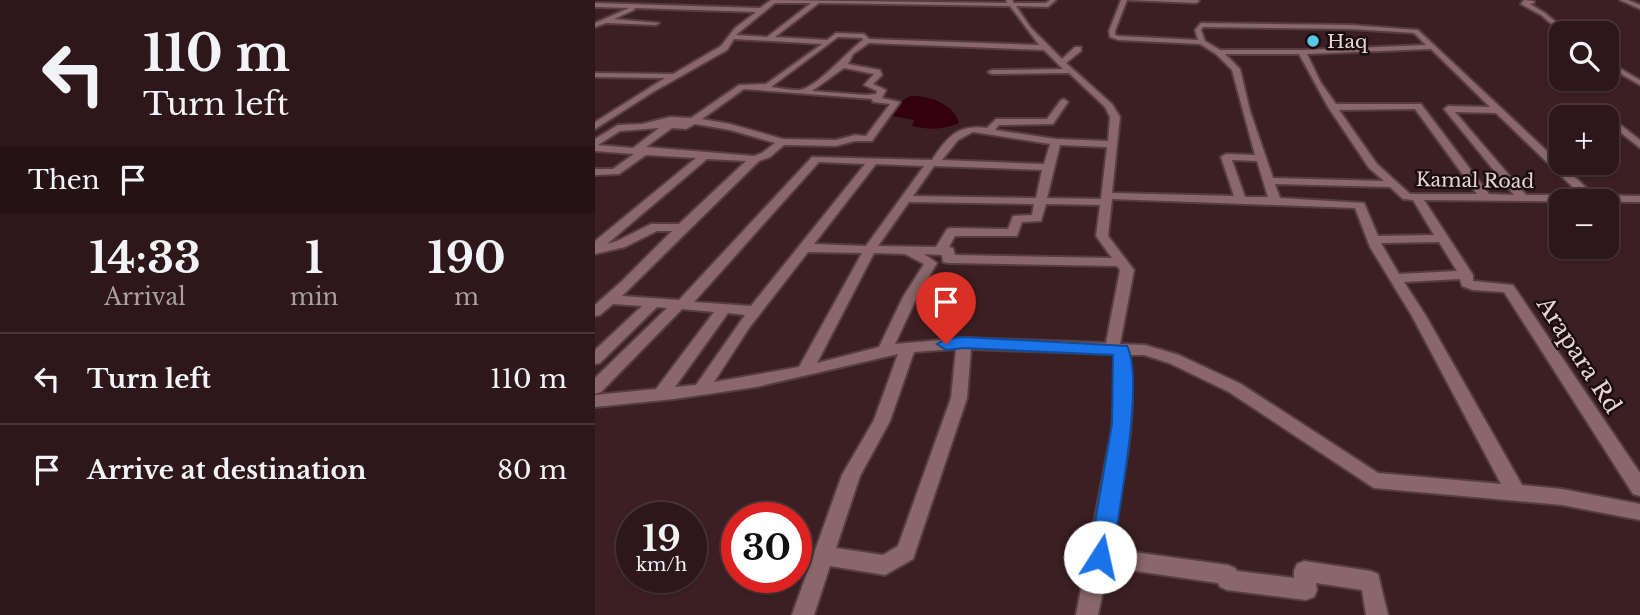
<!DOCTYPE html>
<html lang="en">
<head>
<meta charset="utf-8">
<style>
	:root { --surface:#2d171a; --page:#352023; --text:#f1f3f6; --muted:#a79fa2; --line:#483639 }
	body { margin:0; font-family:"Libre Baskerville",serif; background:var(--page); color:var(--text); height:100vh; display:flex; flex-direction:column; font-size:26px; white-space:nowrap }
	* { box-sizing:border-box; margin:0 }
	p { font-size:23px; color:var(--muted) }
	.icon { flex:none; width:38px; height:38px; fill:none; stroke:currentColor; stroke-width:2; stroke-linecap:round; stroke-linejoin:round }
	.map { position:relative; flex:1; overflow:hidden }
	.sheet { display:flex; flex-direction:column; background:var(--surface); width:595px }
	.sheet>* { flex:none }
	.top-card { background:#2d171a; color:var(--text); overflow:hidden }
	.controls { position:absolute; left:954px; top:21px; display:grid; gap:14px }
	.controls a { display:grid; place-items:center; width:70px; height:70px; border-radius:14px; background:var(--surface); box-shadow:0 2px 5px #0004,0 0 0 2px var(--line); font-size:35px }
	.speed { position:absolute; left:21px; top:502px; display:flex; gap:14px; font-size:35px; font-weight:700; text-align:center }
	.speed>* { display:grid; place-content:center; width:91px; height:91px; border-radius:50%; background:var(--surface); box-shadow:0 2px 5px #0004,0 0 0 2px var(--line); line-height:1 }
	.speed small { font-size:18px; font-weight:400 }
	.speed .limit { border:10px solid #d22; background:#fff; color:#111 }
	.pin { position:absolute; display:grid; place-items:center; width:60px; height:60px; color:#fff; margin:-72px -30px; border-radius:50% 50% 50% 0; rotate:-45deg; box-shadow:0 0 7px #0007 }
	.pin .icon { rotate:45deg }
	.me { position:absolute; width:77px; margin:-38px; rotate:10deg; stroke-linejoin:round; filter:drop-shadow(0 0 5px #0008) }
	.turn { display:flex; align-items:center; gap:24px; height:147px; padding:0 28px; font-size:32px }
	.turn .icon { width:91px; height:91px; stroke-width:2.5 }
	.turn b { display:block; font-size:49px; line-height:60px }
	.then { display:flex; align-items:center; height:66px; padding:0 28px; background:#0003; gap:14px; font-size:26px }
	.eta { display:flex; justify-content:space-evenly; align-items:center; height:119px; text-align:center }
	.eta b { font-size:42px; font-weight:700; line-height:49px }
	ul { padding:0; list-style:none }
	li { display:flex; align-items:center; gap:21px; height:91px; padding:0 28px; border-top:2px solid var(--line) }
	li div { flex:1 }
	li b { display:block; font-size:26px }
	li em { font-style:normal }
	main { display:flex; flex:1; min-height:0 }
	.map>svg:first-child { display:block }
	.water { fill:#35000d }
	.lines { fill:none; stroke-linecap:round; stroke-linejoin:round }
	.minor-casing { stroke:#553d40; stroke-width:4 }
	.minor { fill:#89676a; fill-rule:evenodd }
	.route { fill:#1a73e8; stroke:#114b97; stroke-width:2 }
	.poi-dot { fill:#58c9e4; stroke:#1a0d0f; stroke-width:2.5 }
	.labels { text-anchor:middle; stroke-width:5; stroke-linejoin:round; paint-order:stroke }
	.far-poi-label { font-size:19px; fill:#e8d4d5; stroke:#1a0d0f; text-anchor:start }
	.far-street-label { font-size:19px; fill:#e8d4d5; stroke:#1a0d0f }
	.street-label { font-size:23px; fill:#e8d4d5; stroke:#1a0d0f }
</style>
</head>
<body>
<main>
<section class="sheet">
<div class="top-card">
<div class="turn"><svg class="icon" aria-label="left" viewBox="0 0 24 24"><path d="M17 20v-9H6M10 6l-5 5 5 5"/></svg><div><b>110 m</b>Turn left</div></div>
<div class="then">Then<svg class="icon" aria-label="arrive" viewBox="0 0 24 24"><path d="M6 21V4h12l-3 4 3 4H6"/></svg></div>
</div>
<div class="eta">
<div><b>14:33</b><p>Arrival</p></div>
<div><b>1</b><p>min</p></div>
<div><b>190</b><p>m</p></div>
</div>
<ul>
<li><svg class="icon" aria-label="left" viewBox="0 0 24 24"><path d="M17 20v-9H6M10 6l-5 5 5 5"/></svg><div><b>Turn left</b></div><em>110 m</em></li>
<li><svg class="icon" aria-label="arrive" viewBox="0 0 24 24"><path d="M6 21V4h12l-3 4 3 4H6"/></svg><div><b>Arrive at destination</b></div><em>80 m</em></li>
</ul>
</section>
<div class="map">
<svg width="1045" height="615" viewBox="0 0 1045 615">
	<rect width="100%" height="100%" fill="#3c1f23"/>
	<!-- water -->
	<path class="water" d="M315,96c19,-1 44,8 49,27 -15,7 -30,7 -47,3l2,-6 -22,-4 8,-14z"/>
	<g class="lines">
		<!-- minor casing -->
		<g class="minor-casing">
			<path id="minor" d="M176,0l236,3 -1,-3h6l2,3h32l4,-3h6l-8,7 -32,-1 15,22 31,31 13,-12h6v4l-15,12 46,41 8,13 -8,76 122,3 -13,-39 5,-3 29,1 -23,-85 -16,-16 -16,-10 -82,-4 -8,-3 -1,-6 12,-31h77l1,1 -3,2 -69,-3 -12,31v4l4,1 79,4 -3,-10 6,-7 150,2 67,5 176,165 46,1v6l-216,-2 49,75v6l40,4 127,188v23l-7,-2 -129,-202 -31,-2 -11,-4 -2,-7 -56,3 22,34 96,169 40,4 78,15v16l-78,-15 -188,-17 -145,-96 -60,-29 -25,-8h-15c10,63 -8,131 -18,194l117,16 7,3 2,3 57,7v-7l3,-7 7,-3 67,10 7,3 10,41h-22l-4,-25 -46,-7 1,7 -3,7 -8,3 -79,-10 -7,-3 -2,-4 -110,-16 -10,48h-22l36,-185 4,-49 -2,-27 -143,-5 -4,49 -54,161 -28,16 -55,-9 -16,49h-22l50,-140 32,-55 24,-66 -142,33 -82,12 -79,8v-12l61,-6 58,-77 -32,-3 -81,83 -6,2v-16l72,-70 -10,-1 -57,56 -5,1v-14l47,-44 -29,-2 -13,11 -5,1v-11l27,-24 50,-50h-15l-32,16 -30,7v-13l101,-83 -50,-3 -27,19 -24,1v-6h18l21,-15 -39,-3v-12l23,-14 24,-1 28,-7 21,1 48,-33 27,-1 56,-40 -88,-5 -7,11 -74,42 -58,37v-7l70,-44 -70,-1v-4l78,1 48,-28 14,-18 21,-16 -121,-4 -1,2 -20,9 45,4 -3,2 -50,-2 -11,4v-4l34,-15 -34,-1v-4l165,5zM180,3h36l-44,34 -31,-2zM224,3l191,3 29,39 -170,-6 -5,-5 -28,-1 -9,7 -52,-3zM608,27l148,2 63,4 12,12 -124,5h-82l-15,-9 -4,-11zM243,37l24,1 1,2c-16,11 -46,48 -64,50 -9,0 -19,-2 -28,-3zM274,43l175,7 19,19 -71,1 -4,2 4,2 77,-1 36,34 5,10 -2,24 -52,-2 -61,-9 4,-5 54,-1 15,-22 -4,-3 -3,1 -14,19h-51l-9,9c-29,-4 -40,9 -55,32l-120,-3 -133,143 -57,-4 137,-135 11,-4 14,-12 52,1 19,-5h17l28,-39 -18,-4 4,-8 -13,-6 9,-9 -2,-5 -32,-6 5,-10zM836,49l59,58 -42,-1 -4,3 70,86 -25,-1 -68,-90h-85l-15,-21 -14,-29zM630,54h74l29,53 41,61 15,13 -111,-3 -23,-67 -10,-42zM249,68l30,6 -10,11 13,6 -1,3 -10,1 -54,-4zM149,89l128,10 1,3 17,2 -24,32 -11,-1 -19,5 -53,-1 -53,-15 -28,-5zM820,109l62,85h-67l-33,-30 -38,-54zM860,112l41,1 85,82h-55zM100,124l35,6 45,13 -13,10 -8,3 -108,-9 26,-19 14,1zM64,128l-26,20 -35,-3 22,-14zM378,132l77,12 -6,20 -102,-4 16,-20zM465,145l47,2 -6,52 -54,-1zM112,159l39,2 -67,63h-28l-34,17 -10,3zM637,160l25,1 11,36h-23zM224,162l46,2 -114,142 -57,-4zM281,164l48,2 -58,80 -52,-2zM339,166l108,4 -6,28 -123,-2zM680,184l115,3 13,12 10,1 21,35 -56,1 -14,-33 -84,-5zM517,199l243,9 15,39 42,69 89,168 -123,-11 -137,-89 -62,-29 -34,-10 -25,-1 14,-74 -26,-34zM314,202l125,2 -2,11 -19,1 -5,13 -57,-1 -4,1 -11,18 -58,-1zM451,204l54,1 -4,31 16,22 -157,-3 -2,-7 -4,-1 6,-11h62l5,-14 19,-1zM844,242l18,29 -58,3 -18,-31zM213,252l54,1 -63,114 -85,15 35,-54zM279,253l31,1 19,10 -21,33 -24,50 -62,16zM329,254l18,1 1,7 5,1 169,3 3,4 -14,73 -142,-5 -69,6 22,-47 20,-34zM133,313l17,2 -49,70 -21,2zM361,349l-5,49 -53,148 -15,9 -47,-7 24,-72 30,-55 24,-69z
				M929,0l10,1v2l-4,1 15,9 24,20h-7l-21,-18 -20,-11z
				M1025,0h8l12,5v4z
				M1012,61l33,19v5l-33,-19z
				M1023,123l22,17v8l-25,-20v-4z"/>
		</g>
		<!-- minor -->
		<use href="#minor" class="minor"/>
	</g>
	<!-- route -->
	<path class="route" d="M369,337l163,9c18,33 -9,169 -15,211l-3,8 -9,3 -8,-3 -3,-8 23,-133 1,-69 -149,-7 -18,2 -9,-6 9,-5z"/>
	<!-- markers -->
	<circle class="poi-dot" cx="718" cy="41" r="7"/>
	<g class="labels">
		<!-- far-poi labels -->
		<g class="far-poi-label">
			<text x="732" y="48">Haq</text>
		</g>
		<!-- far-street labels -->
		<g class="far-street-label">
			<text transform="translate(880 180) rotate(1)" y="7">Kamal Road</text>
		</g>
		<!-- street labels -->
		<g class="street-label">
			<text transform="translate(984 355) rotate(57)" y="8">Arapara Rd</text>
		</g>
	</g>
</svg>
<div class="controls">
<a><svg class="icon" aria-label="search" viewBox="0 0 24 24"><circle cx="10" cy="10" r="6"/><path d="M15 15l6 6"/></svg></a>
<a>+</a>
<a>−</a>
</div>
<div class="speed"><div>19<small>km/h</small></div><div class="limit">30</div></div>
<div class="pin" style="left:351px;top:344px;background:#d93025"><svg class="icon" aria-label="arrive" viewBox="0 0 24 24"><path d="M6 21V4h12l-3 4 3 4H6"/></svg></div>
<svg class="me" style="left:505px;top:557px" viewBox="-20 -20 40 40"><circle r="19" fill="#fff"/><path d="M0-13L10 11 0 6-10 11z" fill="#1a73e8"/></svg>
</div>
</main>
</body>
</html>
